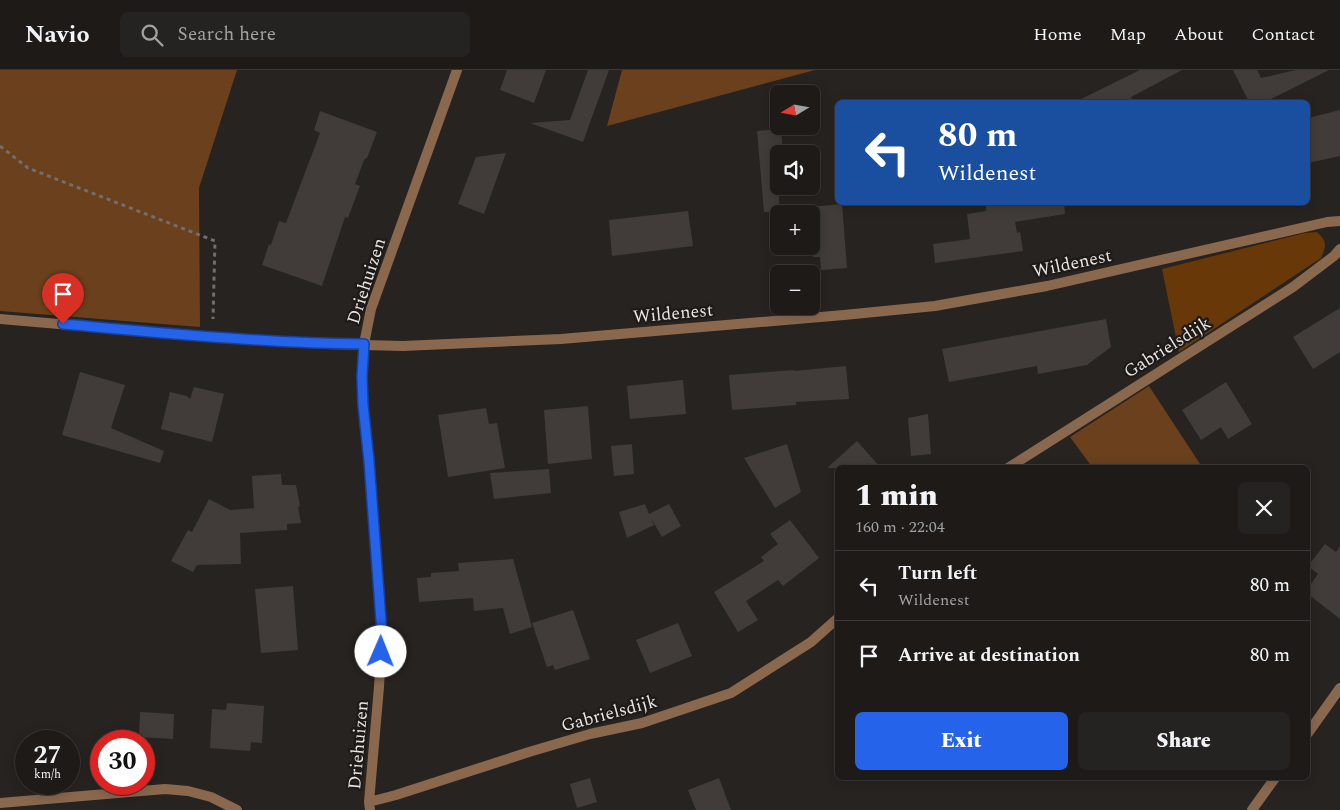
<!DOCTYPE html>
<html lang="en">
<head>
<meta charset="utf-8">
<style>
	:root { --surface:#1d1a18; --page:#252321; --text:#f1f3f6; --muted:#a0a1a2; --line:#3b3837; --accent:#2563eb }
	body { margin:0; font-family:Spectral,serif; background:var(--page); color:var(--text); height:100vh; display:flex; flex-direction:column; font-size:19px; white-space:nowrap }
	* { box-sizing:border-box; margin:0 }
	p { font-size:16px; color:var(--muted) }
	.icon { flex:none; width:28px; height:28px; fill:none; stroke:currentColor; stroke-width:2; stroke-linecap:round; stroke-linejoin:round }
	.map { position:relative; flex:1; overflow:hidden }
	.side { position:absolute; left:835px; top:395px; width:475px; height:315px; display:flex; flex-direction:column; background:var(--surface); border-radius:8px; box-shadow:0 2px 12px #0003,0 0 0 1px var(--line) }
	.side>* { flex:none }
	.guide { position:absolute; left:835px; top:30px; width:475px; height:105px; border-radius:8px; box-shadow:0 2px 12px #0003,0 0 0 1px var(--line); background:#1a4fa0; color:#fff; overflow:hidden }
	.needle { width:32px; rotate:259deg }
	.controls { position:absolute; left:770px; top:15px; display:grid; gap:10px }
	.controls a { display:grid; place-items:center; width:50px; height:50px; border-radius:8px; background:var(--surface); box-shadow:0 2px 12px #0003,0 0 0 1px var(--line); font-size:25px }
	.speed { position:absolute; left:15px; top:660px; display:flex; gap:10px; font-size:25px; font-weight:700; text-align:center }
	.speed>* { display:grid; place-content:center; width:65px; height:65px; border-radius:50%; background:var(--surface); box-shadow:0 2px 12px #0003,0 0 0 1px var(--line); line-height:1 }
	.speed small { font-size:12px; font-weight:400 }
	.speed .limit { border:8px solid #d22; background:#fff; color:#111 }
	.pin { position:absolute; display:grid; place-items:center; width:42px; height:42px; color:#fff; margin:-51px -21px; border-radius:50% 50% 50% 0; rotate:-45deg; box-shadow:0 0 5px #0007 }
	.pin .icon { rotate:45deg }
	.me { position:absolute; width:55px; margin:-28px; rotate:1deg; stroke-linejoin:round; filter:drop-shadow(0 0 4px #0008) }
	.turn { display:flex; align-items:center; gap:18px; height:105px; padding:0 20px; font-size:22px }
	.turn .icon { width:65px; height:65px; stroke-width:2.5 }
	.turn b { display:block; font-size:35px; line-height:42px }
	.round { display:grid; place-items:center; flex:none; width:52px; height:52px; border-radius:8px; background:var(--page) }
	.summary { display:flex; align-items:center; justify-content:space-between; height:85px; padding:0 20px }
	h1 { font-size:30px; font-weight:800; line-height:38px }
	.button { display:flex; gap:10px; margin-top:auto; padding:10px 20px }
	.button a { flex:1; height:58px; border-radius:8px; background:var(--accent); color:#fff; font-size:20px; font-weight:800; line-height:58px; text-align:center }
	.button a+a { background:var(--page); color:var(--text) }
	ul { padding:0; list-style:none }
	li { display:flex; align-items:center; gap:15px; height:70px; padding:0 20px; border-top:1px solid var(--line) }
	li div { flex:1 }
	li b { display:block; font-size:19px }
	li em { font-style:normal }
	header { display:flex; align-items:center; gap:30px; box-sizing:border-box; height:70px; padding:0 25px; background:var(--surface); border-bottom:1px solid var(--line) }
	header strong { font-size:24px }
	nav { display:flex; gap:28px; margin-inline-start:auto; font-size:18px }
	.search { width:350px; height:45px; background:var(--page); display:flex; align-items:center; gap:12px; box-sizing:border-box; padding:0 18px; border-radius:8px; color:var(--muted); font-size:19px }
	.map>svg:first-child { display:block }
	.green { fill:#683808 }
	.forest { fill:#6b401c }
	.building { fill:#413c39 }
	.lines { fill:none; stroke-linecap:round; stroke-linejoin:round }
	.path { stroke:#726e6c; stroke-width:3; stroke-dasharray:4 4; stroke-linecap:butt }
	.minor { stroke:#8a684e; stroke-width:10 }
	.route-casing { stroke:#184099; stroke-width:12 }
	.route { stroke:#2563eb; stroke-width:9 }
	.labels { text-anchor:middle; stroke-width:4.5; stroke-linejoin:round; paint-order:stroke }
	.street-label { font-size:18px; fill:#e7e4e2; stroke:#1e1a17 }
</style>
</head>
<body>
<header>
<strong>Navio</strong>
<div class="search"><svg class="icon" aria-label="search" viewBox="0 0 24 24"><circle cx="10" cy="10" r="6"/><path d="M15 15l6 6"/></svg>Search here</div>
<nav><a>Home</a><a>Map</a><a>About</a><a>Contact</a></nav>
</header>
<div class="map">
<svg width="1340" height="740" viewBox="0 0 1340 740">
	<rect width="100%" height="100%" fill="#272320"/>
	<!-- green -->
	<path class="green" d="M1317,162c11,10 9,14 4,26l-142,94 -17,-83 143,-36z"/>
	<!-- forest -->
	<path class="forest" d="M0,0h237l-38,118 1,139 -200,-16z
		M622,0h193l-208,56z
		M1149,316l53,81h-110l-22,-30z"/>
	<!-- building -->
	<path class="building" d="M507,0h39l-12,33 -34,-13z
		M588,0h21l-26,72 -53,-19 40,-3z
		M1140,0h42l-51,27 4,5h-60z
		M1233,0h24l4,8 35,-8h33l-64,32h-16z
		M1340,40v46l-32,7v-45z
		M320,41l57,21 -10,26 -3,2 -9,24 5,2 -12,32 -3,-1 -23,69 -60,-21 7,-21 2,1 8,-24 7,2 34,-90 -6,-3z
		M781,59l2,25h-4v58h-15l-7,-81z
		M506,83l-22,61 -26,-10 18,-47z
		M1004,132h60l1,12 -50,8 2,11 3,-1 3,19 -88,12 -2,-19 37,-5 -3,-25 19,-3v-5z
		M842,134l5,64 -26,2 -1,-13h-7l-2,-21v-29z
		M688,141l5,35 -81,10 -3,-36z
		M1340,238v44l-27,17 -20,-32z
		M1106,249l5,28 -24,18 -49,9 -1,-8 -88,16 -7,-33z
		M846,296l3,33 -53,3v3l-64,5 -3,-35 65,-5v1z
		M80,302l45,13 -14,43 53,23 -4,12 -98,-28z
		M683,310l3,34 -56,5 -3,-33z
		M1226,312l26,42 -24,15 -7,-12 -20,13 -19,-30z
		M194,317l30,7 -12,48 -51,-13 9,-37 17,4 3,3z
		M588,336l4,53 -44,5 -4,-54z
		M486,338l3,16 8,-1 8,45 -57,9 -10,-62z
		M928,344l3,40 -20,2 -3,-38z
		M857,371l24,27h-54z
		M632,374l2,30 -20,2 -3,-30z
		M787,374l14,48 -26,16 -31,-50z
		M549,399l2,24 -57,6 -4,-26z
		M281,404l1,11h14l4,21 -2,1 3,16 -14,1v6l-47,3 1,31 -44,1 -4,7 -22,-11 17,-31 4,2 17,-33 21,11 24,-2 -2,-32z
		M645,434l4,10 20,-10 12,22 -19,11 -11,-19 3,7 -27,13 -8,-26z
		M790,450l29,38 -36,28 -5,-6 -32,21 12,19 -20,12 -24,-40 50,-31 -3,-4 17,-13 -8,-10z
		M1325,474l11,8 4,-6v73l-32,-25v-6l10,-14 -10,-8z
		M513,489l19,68 -22,7 -7,-26 -29,3 -1,-13 -54,4 -2,-24 14,-1v-4l28,-2 -1,-8z
		M293,516l5,64 -37,3 -6,-64z
		M573,540l17,49 -35,11 -2,-5 -6,2 -15,-44z
		M678,553l14,33 -42,17 -14,-33z
		M227,633l37,3 -2,37 -11,-1 -1,9 -40,-3 2,-39 14,1z
		M140,642l34,2 -1,25 -34,-2z
		M590,708l7,24 -20,6 -7,-24z
		M719,708l12,32h-35l-8,-20z"/>
	<g class="lines">
		<!-- path -->
		<path class="path" d="M0,76l28,22 187,73 -2,78"/>
		<!-- minor -->
		<path class="minor" d="M0,249l212,18 113,7 78,2 158,-7 283,-24 91,-9 112,-20 280,-64 13,-1
			M1008,398l285,-181 41,-31 6,-7
			M1308,663l32,-45
			M369,732l27,-7 133,-43 61,-18 52,-11 89,-30 80,-51 27,-24
			M0,733l165,-14 23,2 23,6 26,13
			M370,740l-1,-8 10,-115 3,-52 -13,-174 -6,-56 -1,-29 2,-32 7,-35 86,-239
			M1252,740l23,-32"/>
	</g>
	<g class="lines">
		<!-- route casing -->
		<g class="route-casing">
			<path id="route" d="M63,254c100,9 200,19 301,20l-2,32 1,29 6,56 13,173 -1,18"/>
		</g>
		<!-- route -->
		<use href="#route" class="route"/>
	</g>
	<g class="labels">
		<!-- street labels -->
		<g class="street-label">
			<text transform="translate(1072 193) rotate(-12)" y="6">Wildenest</text>
			<text transform="translate(366 211) rotate(-72)" y="6">Driehuizen</text>
			<text transform="translate(673 243) rotate(-5)" y="6">Wildenest</text>
			<text transform="translate(1167 277) rotate(-32)" y="6">Gabrielsdijk</text>
			<text transform="translate(609 643) rotate(-15)" y="6">Gabrielsdijk</text>
			<text transform="translate(358 675) rotate(-85)" y="6">Driehuizen</text>
		</g>
	</g>
</svg>
<div class="controls">
<a><svg class="needle" viewBox="-14 -14 28 28"><path d="M0-13l5 13h-10z" fill="#e53935"/><path d="M0 13l5-13h-10z" fill="#a0a1a2"/></svg></a>
<a><svg class="icon" aria-label="sound" viewBox="0 0 24 24"><path d="M4 9h4l5-4v14l-5-4H4zM17 9q2 3 0 6"/></svg></a>
<a>+</a>
<a>−</a>
</div>
<div class="speed"><div>27<small>km/h</small></div><div class="limit">30</div></div>
<div class="pin" style="left:63px;top:254px;background:#d93025"><svg class="icon" aria-label="arrive" viewBox="0 0 24 24"><path d="M6 21V4h12l-3 4 3 4H6"/></svg></div>
<svg class="me" style="left:381px;top:582px" viewBox="-20 -20 40 40"><circle r="19" fill="#fff"/><path d="M0-13L10 11 0 6-10 11z" fill="#2563eb"/></svg>
<div class="guide">
<div class="turn"><svg class="icon" aria-label="left" viewBox="0 0 24 24"><path d="M17 20v-9H6M10 6l-5 5 5 5"/></svg><div><b>80 m</b>Wildenest</div></div>
</div>
<section class="side">
<div class="summary"><div><h1>1 min</h1><p>160 m · 22:04</p></div><a class="round"><svg class="icon" aria-label="close" viewBox="0 0 24 24"><path d="M6 6l12 12M18 6L6 18"/></svg></a></div>
<ul>
<li><svg class="icon" aria-label="left" viewBox="0 0 24 24"><path d="M17 20v-9H6M10 6l-5 5 5 5"/></svg><div><b>Turn left</b><p>Wildenest</p></div><em>80 m</em></li>
<li><svg class="icon" aria-label="arrive" viewBox="0 0 24 24"><path d="M6 21V4h12l-3 4 3 4H6"/></svg><div><b>Arrive at destination</b></div><em>80 m</em></li>
</ul>
<div class="button"><a>Exit</a><a>Share</a></div>
</section>
</div>
</body>
</html>
